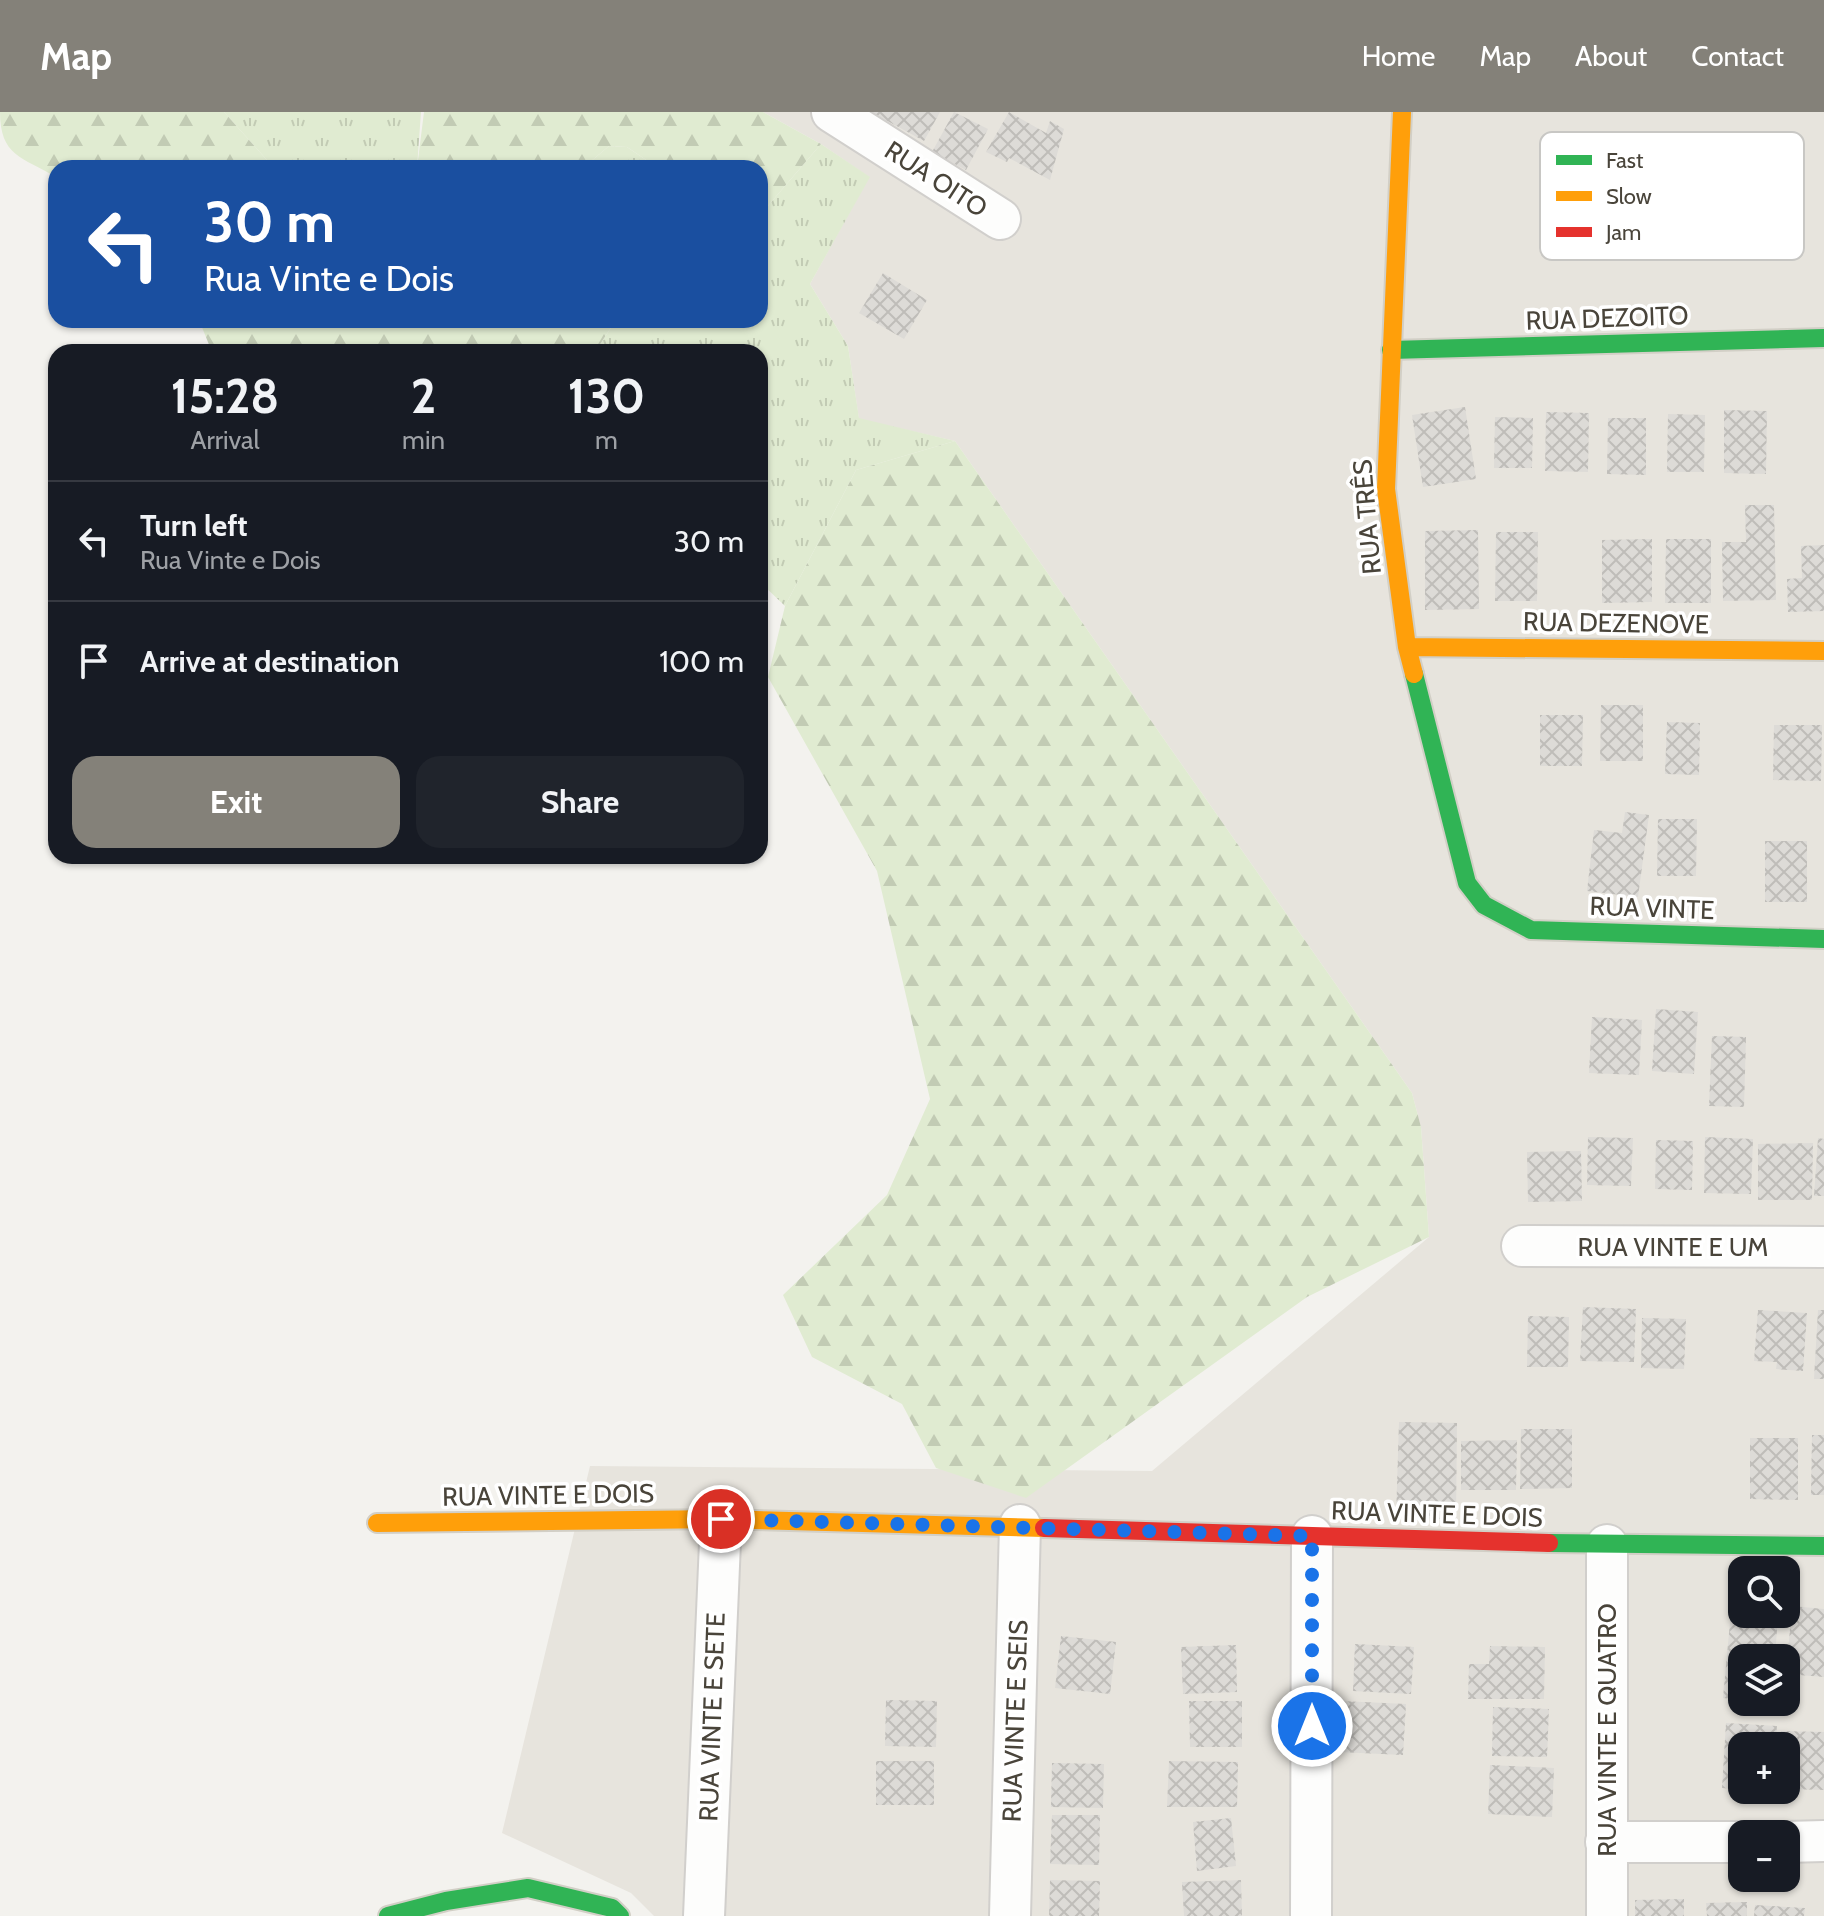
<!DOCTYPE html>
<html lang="en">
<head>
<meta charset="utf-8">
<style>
	:root { --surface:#171b24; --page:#20242c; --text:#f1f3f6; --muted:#9ea1a6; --line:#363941; --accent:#848179 }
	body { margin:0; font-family:Cabin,sans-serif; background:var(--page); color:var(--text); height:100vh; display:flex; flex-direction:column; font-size:30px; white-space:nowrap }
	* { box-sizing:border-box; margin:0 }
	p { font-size:26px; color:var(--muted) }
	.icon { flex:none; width:44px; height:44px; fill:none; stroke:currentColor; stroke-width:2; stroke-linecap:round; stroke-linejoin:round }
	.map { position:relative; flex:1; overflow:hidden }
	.details { position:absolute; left:48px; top:232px; width:720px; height:520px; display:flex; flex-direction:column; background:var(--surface); border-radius:24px; box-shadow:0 2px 6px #0004 }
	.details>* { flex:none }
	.guide { position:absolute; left:48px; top:48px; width:720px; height:168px; border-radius:24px; box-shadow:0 2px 6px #0004; background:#1a4fa0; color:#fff; overflow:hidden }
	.controls { position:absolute; left:1728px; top:1444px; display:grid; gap:16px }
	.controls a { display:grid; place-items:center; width:72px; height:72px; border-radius:16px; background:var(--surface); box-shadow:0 2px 6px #0004; font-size:40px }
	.pin { position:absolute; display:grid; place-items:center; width:68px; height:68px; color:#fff; margin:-34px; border:4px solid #fff; border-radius:50%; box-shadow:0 2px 8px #0007 }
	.me { position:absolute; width:88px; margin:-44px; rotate:0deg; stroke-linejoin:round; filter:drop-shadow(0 0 6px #0008) }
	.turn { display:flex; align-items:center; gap:28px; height:168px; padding:0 24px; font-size:36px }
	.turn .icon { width:104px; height:104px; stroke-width:2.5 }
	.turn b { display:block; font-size:56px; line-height:68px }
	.eta { display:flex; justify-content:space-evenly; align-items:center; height:136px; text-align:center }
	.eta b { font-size:48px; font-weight:800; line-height:56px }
	.cta { display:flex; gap:16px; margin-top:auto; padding:16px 24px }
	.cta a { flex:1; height:92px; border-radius:24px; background:var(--accent); color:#fff; font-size:32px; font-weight:800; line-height:92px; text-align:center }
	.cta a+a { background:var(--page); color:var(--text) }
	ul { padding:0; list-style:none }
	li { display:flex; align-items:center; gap:24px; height:120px; padding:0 24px; border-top:2px solid var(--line) }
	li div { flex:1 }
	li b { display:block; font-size:30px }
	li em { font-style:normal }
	header { display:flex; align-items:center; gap:48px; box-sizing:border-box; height:112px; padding:0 40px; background:var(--accent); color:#fff }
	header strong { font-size:38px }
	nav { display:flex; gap:44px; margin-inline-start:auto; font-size:28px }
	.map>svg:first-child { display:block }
	.residential { fill:#e7e4dd; fill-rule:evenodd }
	.grass { fill:url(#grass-tufts) }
	.forest { fill:url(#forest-firs) }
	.building { fill:url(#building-cross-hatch) }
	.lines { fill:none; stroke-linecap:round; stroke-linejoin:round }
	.street-casing { stroke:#d1cfcc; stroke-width:44 }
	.fast-casing { stroke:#d2cfc6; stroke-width:22 }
	.slow-casing { stroke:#d2cfc6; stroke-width:22 }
	.jam-casing { stroke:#d2cfc6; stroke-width:22 }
	.street { stroke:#fdfdfc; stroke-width:40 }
	.fast { stroke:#30b455; stroke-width:18 }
	.slow { stroke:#ff9f0a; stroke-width:18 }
	.jam { stroke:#e5322d; stroke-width:18 }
	.route { stroke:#1a73e8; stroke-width:14; stroke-dasharray:0 25.2 }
	.labels { text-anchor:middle; stroke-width:7; stroke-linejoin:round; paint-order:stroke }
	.street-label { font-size:26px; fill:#49443a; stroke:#fff }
	.key { fill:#fff; stroke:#c8c7c4; stroke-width:2 }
	.key-label { font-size:22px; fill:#49443a }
</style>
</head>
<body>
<header>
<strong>Map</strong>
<nav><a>Home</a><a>Map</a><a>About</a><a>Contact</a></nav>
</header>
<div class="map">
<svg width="1824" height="1804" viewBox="0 0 1824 1804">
	<defs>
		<pattern id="grass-tufts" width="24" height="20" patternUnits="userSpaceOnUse" patternTransform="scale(2)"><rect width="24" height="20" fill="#e0ebd1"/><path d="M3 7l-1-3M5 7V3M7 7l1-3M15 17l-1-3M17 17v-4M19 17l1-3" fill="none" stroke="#c2cbb4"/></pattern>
		<pattern id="forest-firs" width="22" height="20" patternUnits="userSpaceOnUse" patternTransform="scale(2)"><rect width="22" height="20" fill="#e0ebd1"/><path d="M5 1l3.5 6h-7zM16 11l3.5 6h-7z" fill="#c2cbb4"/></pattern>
		<pattern id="building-cross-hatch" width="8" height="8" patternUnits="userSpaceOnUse" patternTransform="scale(2)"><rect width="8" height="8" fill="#dddbd7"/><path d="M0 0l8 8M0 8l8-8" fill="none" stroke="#bfbdb9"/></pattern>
	</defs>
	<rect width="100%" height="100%" fill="#f3f2ee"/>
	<!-- residential -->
	<path class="residential" d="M763,0h1061v1804h-1170l-23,-23 -129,-60 88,-367 562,5 277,-234 -8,-110 -9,-34 -457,-652 -96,-22 -11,-73 -38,-62 59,-107 -48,-33zM1742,1458h44v44h-44zM1742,1546h44v44h-44zM1742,1634h44v44h-44zM1742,1722h44v44h-44z"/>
	<!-- grass -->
	<path class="grass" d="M224,0h197l-4,56h-143z
		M821,32l49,33 -60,107 38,62 11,72 96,23 -99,29 -71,136 -25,-24v-230h-165l21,-32h144v-105z
		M609,34l18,1 31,21h-75z"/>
	<!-- forest -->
	<path class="forest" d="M0,0h224l50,56h-218v9c-34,-20 -56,-21 -56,-65z
		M424,0h339l58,32 -61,71v-47h-102l-31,-21 -18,-1 -26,22h-166z
		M199,208h417l-21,32h-383z
		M955,329l457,652 9,34 8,110 -122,60 -281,201 -90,-30 -34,-64 -90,-47 -29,-62 104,-100 43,-96 -53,-228 -109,-194 17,-71 71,-136z"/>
	<!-- building -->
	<path class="building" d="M871,0h69l-16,29z
		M954,0l34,17 -22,41 -34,-18z
		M1009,0l37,21 4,-12 14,8 -14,51 -41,-22 -2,4 -21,-10z
		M883,161l44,27 -23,39 -45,-26z
		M1465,295l11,72 -53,8 -11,-72z
		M1724,298l43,1 -1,63 -42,-1z
		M1546,300l43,1 -1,59 -43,-1z
		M1668,302l37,1 -1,57h-37z
		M1495,305l38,1 -1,50h-38z
		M1608,306h38v57l-39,-1z
		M1745,393h29l2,95 -53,1 -1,-59h24z
		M1478,418l1,79 -54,1v-79z
		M1496,420h42l-1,69h-42z
		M1652,427v63l-50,1v-63z
		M1666,427h45v64h-46z
		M1824,433v66l-36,1 -1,-33 15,-1 -1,-32z
		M1601,593h42v56h-43z
		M1540,603h43l-1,51h-42z
		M1667,610l33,1 -1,52 -34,-1z
		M1774,613h48l-1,56 -48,-1z
		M1625,700l24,3 -11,82 -51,-6 7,-61 28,3z
		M1658,707h39l-1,57h-39z
		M1765,729h42v61h-42z
		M1656,897l42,3 -4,62 -42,-3z
		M1592,905l50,3 -3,55 -50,-2z
		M1712,924l34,1 -2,70 -35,-1z
		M1588,1025l45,1 -2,48 -44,-1z
		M1705,1025l48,2 -2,55 -47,-1z
		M1818,1026l6,1v57h-10z
		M1656,1028l37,1 -1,49 -37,-1z
		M1813,1031l-1,57h-54v-56z
		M1581,1039l1,50 -54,1 -1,-50z
		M1583,1195l53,2 -2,53 -54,-1z
		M1758,1198l49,3 -4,58 -27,-2 1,-7 -23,-1z
		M1818,1198h6v69h-10z
		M1528,1204l41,1 -1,50h-41z
		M1642,1206l44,1 -2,50 -43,-1z
		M1399,1310l58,1 -1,96 -60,-1z
		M1521,1317h51v59l-52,1z
		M1812,1323h12v60h-13z
		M1750,1326h48v62l-48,-1z
		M1517,1328l-1,50h-55v-49z
		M1792,1494l32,3v68l-38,-3z
		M1731,1499l47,4 -3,43h-33v42l-19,-2z
		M1061,1524l55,6 -6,52 -55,-6z
		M1355,1532l59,3 -3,47 -58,-3z
		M1236,1533l1,47 -54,2 -2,-47z
		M1490,1534l55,1 -1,52h-76l1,-35h20z
		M886,1588l51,1 -1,46 -51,-1z
		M1189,1589h53v46h-52z
		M1341,1589l65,3 -3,51 -64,-3z
		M1493,1595l56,2 -2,48 -55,-1z
		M1726,1611l51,3 -2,20h-33v44l-20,-2z
		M1781,1619l43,1v58l-38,-1v-43h-5z
		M876,1649h58v44h-58z
		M1169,1649l69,1 -1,45h-70z
		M1052,1651l52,1 -1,44 -52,-1z
		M1490,1653l64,3 -2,49 -64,-3z
		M1052,1703h48l-1,50 -49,-1z
		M1231,1706l5,48 -39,5 -4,-49z
		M1050,1768l50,1 -1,35h-50z
		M1241,1768l1,36h-58l-2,-34z
		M1684,1787v17h-49v-16z
		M1747,1790v14h-40l-1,-13z
		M1755,1793l50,3 -1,8h-50z"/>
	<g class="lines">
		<!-- street casing -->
		<g class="street-casing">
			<path id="street" d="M832,0l168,107
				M1522,1134l302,1
				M1606,1730h136
				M1786,1730l38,-1
				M704,1804l17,-397
				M1010,1804l10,-391
				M1311,1804l1,-380
				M1607,1804v-371"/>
		</g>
		<!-- fast casing -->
		<g class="fast-casing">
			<path id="fast" d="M1391,238l433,-12
				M1414,562l53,209 17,22 47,25 293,9
				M1549,1431l275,3
				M388,1804l58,-15 82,-13 84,20 8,8"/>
		</g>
		<!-- slow casing -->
		<g class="slow-casing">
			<path id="slow" d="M1402,0l-16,377 21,158 7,27
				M1407,535l417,4
				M377,1411l344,-4 323,9"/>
		</g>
		<!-- jam casing -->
		<g class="jam-casing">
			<path id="jam" d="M1044,1416l505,15"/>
		</g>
		<!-- street -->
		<use href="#street" class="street"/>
		<!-- fast -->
		<use href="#fast" class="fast"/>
		<!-- slow -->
		<use href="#slow" class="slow"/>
		<!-- jam -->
		<use href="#jam" class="jam"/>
	</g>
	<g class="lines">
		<!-- route -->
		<path class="route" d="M721,1407l591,17v190"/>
	</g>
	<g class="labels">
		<!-- street labels -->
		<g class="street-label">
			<text transform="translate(936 67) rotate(33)" y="9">RUA OITO</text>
			<text transform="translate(1607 206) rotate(-2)" y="9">RUA DEZOITO</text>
			<text transform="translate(1367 405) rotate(-95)" y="9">RUA TRÊS</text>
			<text transform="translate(1616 511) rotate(1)" y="9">RUA DEZENOVE</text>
			<text transform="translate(1652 796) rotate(2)" y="9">RUA VINTE</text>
			<text x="1673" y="1144">RUA VINTE E UM</text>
			<text transform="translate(548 1383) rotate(-1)" y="9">RUA VINTE E DOIS</text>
			<text transform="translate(1437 1402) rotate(2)" y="9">RUA VINTE E DOIS</text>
			<text transform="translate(712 1605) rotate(-88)" y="9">RUA VINTE E SETE</text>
			<text transform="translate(1015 1609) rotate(-88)" y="9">RUA VINTE E SEIS</text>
			<text transform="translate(1607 1618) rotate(-90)" y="9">RUA VINTE E QUATRO</text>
		</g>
	</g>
	<!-- legend -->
	<rect x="1540" y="20" width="264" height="128" rx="12" class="key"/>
	<rect x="1556" y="43" width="36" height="10" fill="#30b455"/>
	<rect x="1556" y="79" width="36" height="10" fill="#ff9f0a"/>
	<rect x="1556" y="115" width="36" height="10" fill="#e5322d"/>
	<g class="key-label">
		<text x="1606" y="56">Fast</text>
		<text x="1606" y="92">Slow</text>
		<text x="1606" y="128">Jam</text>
	</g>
</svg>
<div class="controls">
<a><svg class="icon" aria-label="search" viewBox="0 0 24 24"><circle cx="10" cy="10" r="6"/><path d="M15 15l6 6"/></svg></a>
<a><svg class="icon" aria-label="layers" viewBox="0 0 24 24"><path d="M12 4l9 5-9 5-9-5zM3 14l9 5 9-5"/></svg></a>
<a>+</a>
<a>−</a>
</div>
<div class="pin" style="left:721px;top:1407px;background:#d93025"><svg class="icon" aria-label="arrive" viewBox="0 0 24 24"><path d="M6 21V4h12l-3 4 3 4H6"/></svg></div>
<svg class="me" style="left:1312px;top:1614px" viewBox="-20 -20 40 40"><circle r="17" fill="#1a73e8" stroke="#fff" stroke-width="3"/><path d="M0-11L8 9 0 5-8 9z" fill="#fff"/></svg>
<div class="guide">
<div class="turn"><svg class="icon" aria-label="left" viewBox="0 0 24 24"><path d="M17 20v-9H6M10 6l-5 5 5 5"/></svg><div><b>30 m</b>Rua Vinte e Dois</div></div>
</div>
<section class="details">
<div class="eta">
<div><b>15:28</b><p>Arrival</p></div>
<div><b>2</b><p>min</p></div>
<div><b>130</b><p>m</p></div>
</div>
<ul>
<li><svg class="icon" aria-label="left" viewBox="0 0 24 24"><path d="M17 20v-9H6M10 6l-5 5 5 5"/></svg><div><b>Turn left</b><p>Rua Vinte e Dois</p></div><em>30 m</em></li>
<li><svg class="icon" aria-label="arrive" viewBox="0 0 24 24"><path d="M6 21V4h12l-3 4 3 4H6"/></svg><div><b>Arrive at destination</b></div><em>100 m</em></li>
</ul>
<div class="cta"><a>Exit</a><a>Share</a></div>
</section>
</div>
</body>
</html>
